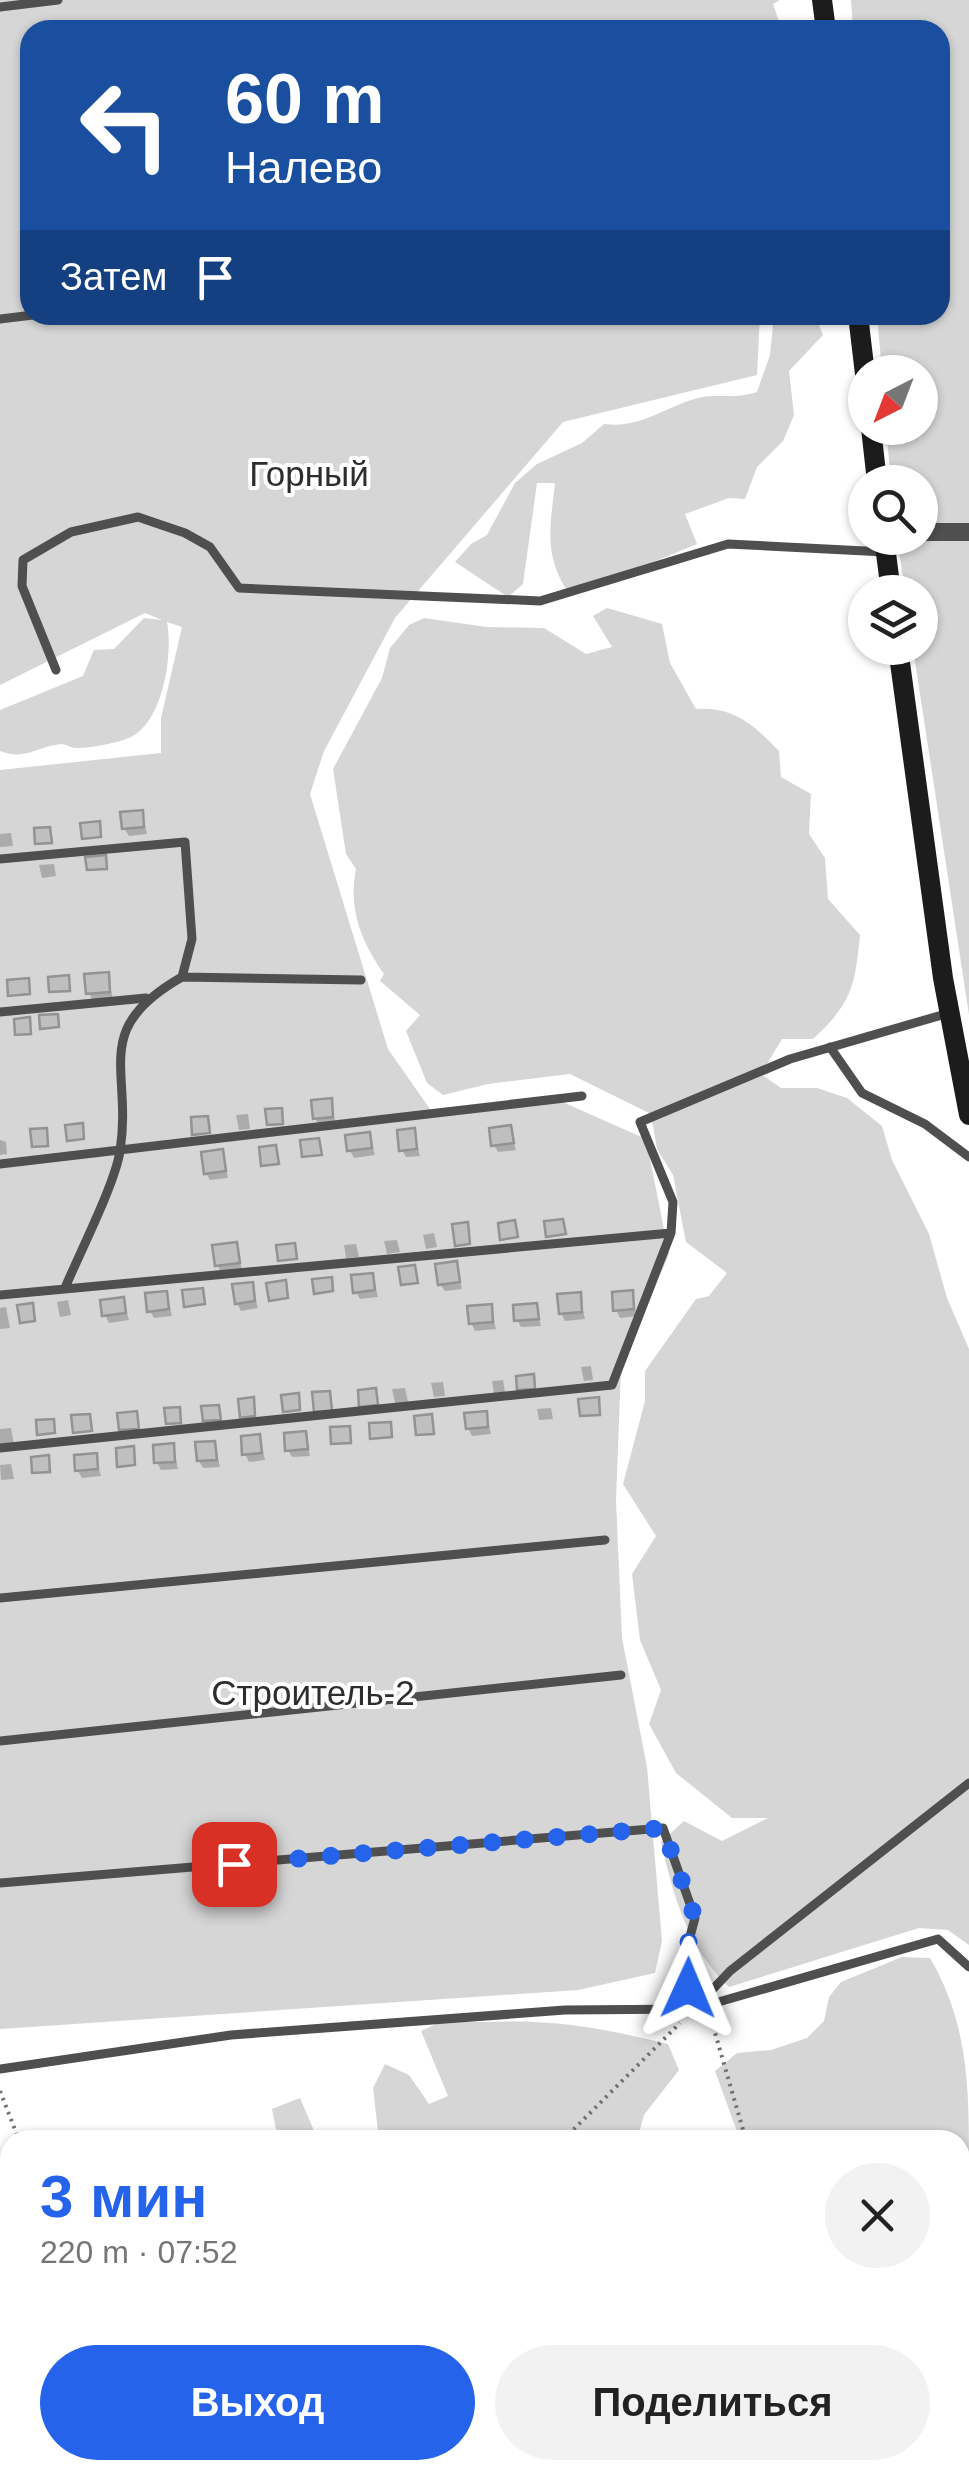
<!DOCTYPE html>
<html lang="ru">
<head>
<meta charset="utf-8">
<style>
	:root { --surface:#fff; --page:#f2f2f2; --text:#222; --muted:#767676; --accent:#2563eb }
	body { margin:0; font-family:Helvetica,sans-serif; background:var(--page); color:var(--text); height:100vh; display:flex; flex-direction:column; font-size:38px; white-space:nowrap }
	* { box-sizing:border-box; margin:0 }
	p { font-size:32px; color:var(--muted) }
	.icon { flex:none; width:55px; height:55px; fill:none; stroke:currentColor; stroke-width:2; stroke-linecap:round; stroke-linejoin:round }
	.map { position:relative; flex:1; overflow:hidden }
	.sheet { position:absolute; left:0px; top:2130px; width:970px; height:350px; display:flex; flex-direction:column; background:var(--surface); border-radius:30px 30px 0 0; box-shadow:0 2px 8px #0004 }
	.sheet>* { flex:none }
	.guide { position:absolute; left:20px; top:20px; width:930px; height:305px; border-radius:30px; box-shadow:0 2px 8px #0004; background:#1a4fa0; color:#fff; overflow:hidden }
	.needle { width:65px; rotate:222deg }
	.controls { position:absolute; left:848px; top:355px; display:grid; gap:20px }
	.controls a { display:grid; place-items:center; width:90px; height:90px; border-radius:50%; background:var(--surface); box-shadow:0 2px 8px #0004; font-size:50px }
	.pin { position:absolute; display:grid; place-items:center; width:85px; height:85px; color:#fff; margin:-42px; border-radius:20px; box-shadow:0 5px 15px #0006 }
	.me { position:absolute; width:110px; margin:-55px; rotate:1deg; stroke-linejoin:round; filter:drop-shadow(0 0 8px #0008) }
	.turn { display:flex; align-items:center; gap:35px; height:210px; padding:0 40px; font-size:45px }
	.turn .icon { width:130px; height:130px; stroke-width:2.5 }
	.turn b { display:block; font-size:70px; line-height:85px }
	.then { display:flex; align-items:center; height:95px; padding:0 40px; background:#0003; gap:20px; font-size:38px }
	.round { display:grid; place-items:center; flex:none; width:105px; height:105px; border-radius:52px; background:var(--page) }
	.summary { display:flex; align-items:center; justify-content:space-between; height:170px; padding:0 40px }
	h1 { font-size:60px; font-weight:600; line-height:75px; color:var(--accent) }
	.primary-button { display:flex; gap:20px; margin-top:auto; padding:20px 40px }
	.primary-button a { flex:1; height:115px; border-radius:60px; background:var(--accent); color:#fff; font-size:40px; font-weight:600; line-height:115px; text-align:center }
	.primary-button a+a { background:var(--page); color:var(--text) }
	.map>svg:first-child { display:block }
	.green { fill:#d6d6d6 }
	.shadow { fill:#0003 }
	.building { fill:#bfbfbf; stroke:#939393; stroke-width:2.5 }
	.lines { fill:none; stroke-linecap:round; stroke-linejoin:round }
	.path { stroke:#717171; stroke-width:4; stroke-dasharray:2.5 5; stroke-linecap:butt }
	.lane { stroke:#4f4f4f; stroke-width:9 }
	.street { stroke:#4f4f4f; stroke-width:18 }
	.secondary { stroke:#1c1c1c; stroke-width:20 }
	.route { stroke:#2563eb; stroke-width:18; stroke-dasharray:0 32.4 }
	.labels { text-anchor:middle; stroke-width:8; stroke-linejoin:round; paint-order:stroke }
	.park-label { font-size:35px; fill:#2d2d2d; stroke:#fff }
</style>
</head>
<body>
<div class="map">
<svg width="969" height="2480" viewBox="0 0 969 2480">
	<rect width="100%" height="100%" fill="#fff"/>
	<!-- green -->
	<path class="green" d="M0,0h780l-7,4 9,26h-752v285h730l-3,60 -194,47 -168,196 -71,133 -14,43 78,255 44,63 126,-12 88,39 23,115 -48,113 -5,134 6,137 25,129 15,174 -7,32 -77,17 -578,39v-1259l161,-17v-35l21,-91 -15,-5c6,31 -3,98 -36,115 -12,6 -41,11 -55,11 -6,0 -9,-4 -15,-4 -23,2 -36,17 -61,7v-41l83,-34 11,-26 20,-1 30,-31 18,2 -17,-7 -145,72z
		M851,0h118v1015l-56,-367h7v-56h-15l-8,-54h23v-56h-29l-5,-54h34v-56h-38l-5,-57h63v-285h-87z
		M774,315h41l8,20 -34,36 5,44 -11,26 -26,26 -12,32 -16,-1 -44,16 12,30 -126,52c-28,-38 -21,-68 -16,-113h-18l-14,101 -15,13 -53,-35 16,-18 16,-9 28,-52 22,-19 45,-21 22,-19c39,5 62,-19 98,-27 19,-3 34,2 55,-5l13,-37z
		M607,608l55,16 8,39 26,46c38,-3 59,17 83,42l2,26 30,17 -2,40 16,24 3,41 32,36c-5,51 -8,68 -47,104h-31l-21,35 20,14h36l30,10 35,28 10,34 37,74 18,64 22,51v596l-21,-15 -29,-2 -190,59c-41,-38 -56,-92 -68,-145l23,-21 38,20 46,-23h-36l-56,-45 -27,-49 12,-34 -21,-50 -8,-66 24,-38 -33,-52 22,-83v-30l51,-72 13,-3 18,-23 -41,-31 -13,-67 -16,-26 -6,-35 -81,-40 -82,10 -45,11 -16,-12 -21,-52 14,-16 -40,-34 4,-7c-23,-33 -36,-65 -28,-105l-10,-15 -13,-85 49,-91 8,-30 19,-23 15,-7 63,9 57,1 42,26 26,-7 -19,-31z
		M902,1957l28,1c39,67 39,130 39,209l-9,4v-31h-220l-25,-69 22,-18 34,-3 36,-12 17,-17 5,-24 12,-15z
		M447,2019c31,6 57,1 87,3 47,2 89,11 134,22l11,26 -35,45 -7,25h-258l-6,-52 12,-24 24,11 20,29 19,-8 -27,-65z
		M300,2098l18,42h-40l-6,-31z"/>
	<!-- shadow -->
	<path class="shadow" d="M142,813l5,21 -18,2 -5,-8z
		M11,833l2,13 -13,1v-13z
		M54,864l2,12 -14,2 -3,-13z
		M107,974l6,25 -20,2 -4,-8z
		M330,1101l6,23 -17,1 -4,-7z
		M248,1114l2,15 -11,1 -3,-15z
		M510,1128l6,22 -18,2 -4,-7z
		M413,1131l7,25 -14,1 -4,-7z
		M369,1135l6,20 -21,3 -4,-7z
		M0,1140l6,2 1,12 -7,1z
		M222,1152l6,26 -18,2 -4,-7z
		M434,1233l3,14 -11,2 -3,-14z
		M397,1240l3,12 -13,2 -3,-13z
		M356,1244l3,13 -13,1 -2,-13z
		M236,1245l6,25 -21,2 -4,-7z
		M456,1264l6,25 -17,2 -5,-7z
		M372,1275l6,22 -18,2 -4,-7z
		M251,1284l7,24 -17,3 -4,-8z
		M166,1293l6,23 -18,2 -4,-7z
		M631,1293l6,23 -17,2 -4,-8z
		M579,1294l6,25 -20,2 -4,-8z
		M68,1300l3,15 -11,2 -3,-15z
		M123,1300l6,20 -20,3 -4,-8z
		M490,1306l6,23 -21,2 -4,-8z
		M536,1306l5,20 -20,1 -4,-7z
		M6,1307l4,21 -10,1v-21z
		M591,1366l2,14 -9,1 -3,-14z
		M503,1380l2,12 -11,1 -2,-12z
		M443,1382l2,14 -11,1 -3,-14z
		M405,1388l3,14 -13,1 -3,-14z
		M551,1408l2,11 -14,1 -2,-11z
		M486,1413l5,21 -19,2 -4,-8z
		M11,1428l3,17 -14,1v-17z
		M305,1433l5,23 -18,1 -4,-7z
		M259,1437l6,23 -16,2 -4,-8z
		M214,1443l6,24 -17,1 -4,-7z
		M173,1446l5,23 -17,1 -4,-7z
		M95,1456l6,20 -19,2 -4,-7z
		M11,1464l3,15 -13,1 -1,-15z"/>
	<!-- building -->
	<path class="building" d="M143,810l1,17 -22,2 -2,-17z
		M100,821l1,16 -19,2 -2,-16z
		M50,827l2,16 -17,1 -1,-16z
		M106,855l1,14 -20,1 -2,-13z
		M109,972l1,20 -24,2 -2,-20z
		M69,975l1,16 -21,1 -1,-15z
		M29,978l1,16 -22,2 -1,-16z
		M58,1014l1,13 -19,2 -1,-14z
		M30,1017l1,17 -16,1 -1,-16z
		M332,1098l1,19 -20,2 -2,-19z
		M282,1108l1,16 -16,1 -2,-16z
		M208,1116l2,17 -18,2 -1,-18z
		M83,1123l1,16 -17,2 -2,-16z
		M511,1125l3,18 -23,3 -2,-18z
		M47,1128l1,18 -16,1 -2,-18z
		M415,1128l2,21 -18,2 -2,-21z
		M370,1132l2,16 -25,3 -2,-16z
		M319,1138l3,17 -20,2 -2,-17z
		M276,1145l3,19 -18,2 -2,-19z
		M223,1149l3,22 -22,3 -3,-22z
		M563,1219l3,15 -20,3 -2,-16z
		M515,1220l3,17 -18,3 -2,-17z
		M468,1222l2,22 -15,2 -3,-22z
		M237,1242l3,21 -25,3 -3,-21z
		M295,1243l2,16 -19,2 -2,-16z
		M457,1261l3,21 -22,3 -3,-21z
		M415,1265l3,18 -17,2 -3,-18z
		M373,1273l2,17 -22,3 -2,-18z
		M332,1277l1,14 -19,3 -2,-15z
		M286,1280l2,18 -19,3 -3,-18z
		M253,1282l2,19 -20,3 -3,-20z
		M203,1288l2,16 -21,3 -2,-17z
		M633,1290l1,19 -21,2 -1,-19z
		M167,1291l2,18 -22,3 -2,-19z
		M581,1292l1,20 -23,2 -2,-20z
		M124,1297l2,16 -24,3 -2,-16z
		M33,1303l2,18 -15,2 -3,-18z
		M537,1303l2,16 -25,2 -1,-16z
		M492,1304l1,18 -24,2 -2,-18z
		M534,1374l1,15 -18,1 -1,-14z
		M376,1388l2,17 -19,2 -1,-17z
		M330,1391l2,20 -18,1 -2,-20z
		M299,1393l1,17 -17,2 -2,-17z
		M254,1397l1,19 -15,2 -2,-19z
		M599,1397l1,18 -20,1 -2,-17z
		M219,1405l2,15 -18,1 -2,-15z
		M180,1407l1,16 -15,1 -2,-16z
		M137,1411l2,18 -20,1 -2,-17z
		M487,1411l1,16 -22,2 -2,-16z
		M90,1414l2,17 -19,2 -2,-18z
		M432,1414l2,20 -18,1 -2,-19z
		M54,1419l1,14 -18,2 -1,-15z
		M391,1422l1,15 -22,2 -1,-16z
		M350,1426l1,17 -20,1 -1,-17z
		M306,1431l2,18 -23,2 -1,-18z
		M260,1434l2,19 -20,2 -1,-19z
		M215,1441l2,19 -20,1 -2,-19z
		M174,1443l1,19 -21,1 -1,-18z
		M134,1446l1,19 -18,2 -1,-19z
		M97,1453l1,16 -23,2 -1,-16z
		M49,1455l1,17 -18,1 -1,-16z"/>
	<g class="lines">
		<!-- path -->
		<path class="path" d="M711,2019l35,121
			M0,2091l19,49
			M563,2140l117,-117
			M142,2480l1,-10
			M167,2480l13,-10
			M798,2480l10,-10"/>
		<!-- lane -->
		<path class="lane" d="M0,7l58,-7
			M0,319l33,-4
			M56,670l-34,-84 1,-26 48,-28 67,-15 47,16 25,14 29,41 301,13 188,-57 157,8
			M0,859l185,-17 7,97 -10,38c-93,53 -49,92 -62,174 -5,33 -41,103 -55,137
			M182,977l179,3
			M0,1012l146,-14
			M830,1047l32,46 63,31 44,33
			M0,1164l582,-68
			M0,1295l671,-62 2,-31 -33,-80 150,-63 159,-46
			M0,1448l612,-63 59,-152
			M0,1598l605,-58
			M0,1741l621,-66
			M0,1883l663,-55 32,90 -13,48 12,43
			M696,2007l34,-36 239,-188
			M0,2069l231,-34 334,-25 129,-1 244,-70 31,28"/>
		<!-- street -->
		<path class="street" d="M920,532h49"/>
		<!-- secondary -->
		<path class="secondary" d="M822,0l4,30
			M858,315l7,59
			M871,428l6,54
			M884,538l7,54
			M898,648l45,330 26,137
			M960,2435l9,-11
			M926,2480l7,-10"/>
	</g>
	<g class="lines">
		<!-- route -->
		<path class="route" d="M234,1864l429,-36 32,90 -13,48 6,22"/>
	</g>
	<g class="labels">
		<!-- park labels -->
		<g class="park-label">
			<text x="309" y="486">Горный</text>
			<text x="313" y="1705">Строитель-2</text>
		</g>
	</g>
</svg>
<div class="controls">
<a><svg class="needle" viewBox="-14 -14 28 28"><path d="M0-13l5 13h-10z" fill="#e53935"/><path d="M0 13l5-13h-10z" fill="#767676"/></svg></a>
<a><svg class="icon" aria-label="search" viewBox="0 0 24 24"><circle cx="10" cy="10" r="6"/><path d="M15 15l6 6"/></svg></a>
<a><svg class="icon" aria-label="layers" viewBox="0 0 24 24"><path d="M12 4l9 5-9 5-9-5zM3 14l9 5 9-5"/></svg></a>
</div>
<div class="pin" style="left:234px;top:1864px;background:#d93025"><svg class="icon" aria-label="arrive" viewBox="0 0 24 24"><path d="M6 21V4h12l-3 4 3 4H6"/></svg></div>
<svg class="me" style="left:688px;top:1988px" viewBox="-20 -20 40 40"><path d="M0-17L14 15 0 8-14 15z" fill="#2563eb" stroke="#fff" stroke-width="4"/></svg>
<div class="guide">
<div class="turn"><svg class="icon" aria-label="left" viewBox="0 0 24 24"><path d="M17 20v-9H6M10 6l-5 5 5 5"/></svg><div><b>60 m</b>Налево</div></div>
<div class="then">Затем<svg class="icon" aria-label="arrive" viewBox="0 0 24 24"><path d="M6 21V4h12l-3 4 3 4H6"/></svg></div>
</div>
<section class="sheet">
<div class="summary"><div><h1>3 мин</h1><p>220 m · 07:52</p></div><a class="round"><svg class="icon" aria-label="close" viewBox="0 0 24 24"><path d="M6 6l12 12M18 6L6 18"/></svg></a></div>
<div class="primary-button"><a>Выход</a><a>Поделиться</a></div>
</section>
</div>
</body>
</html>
